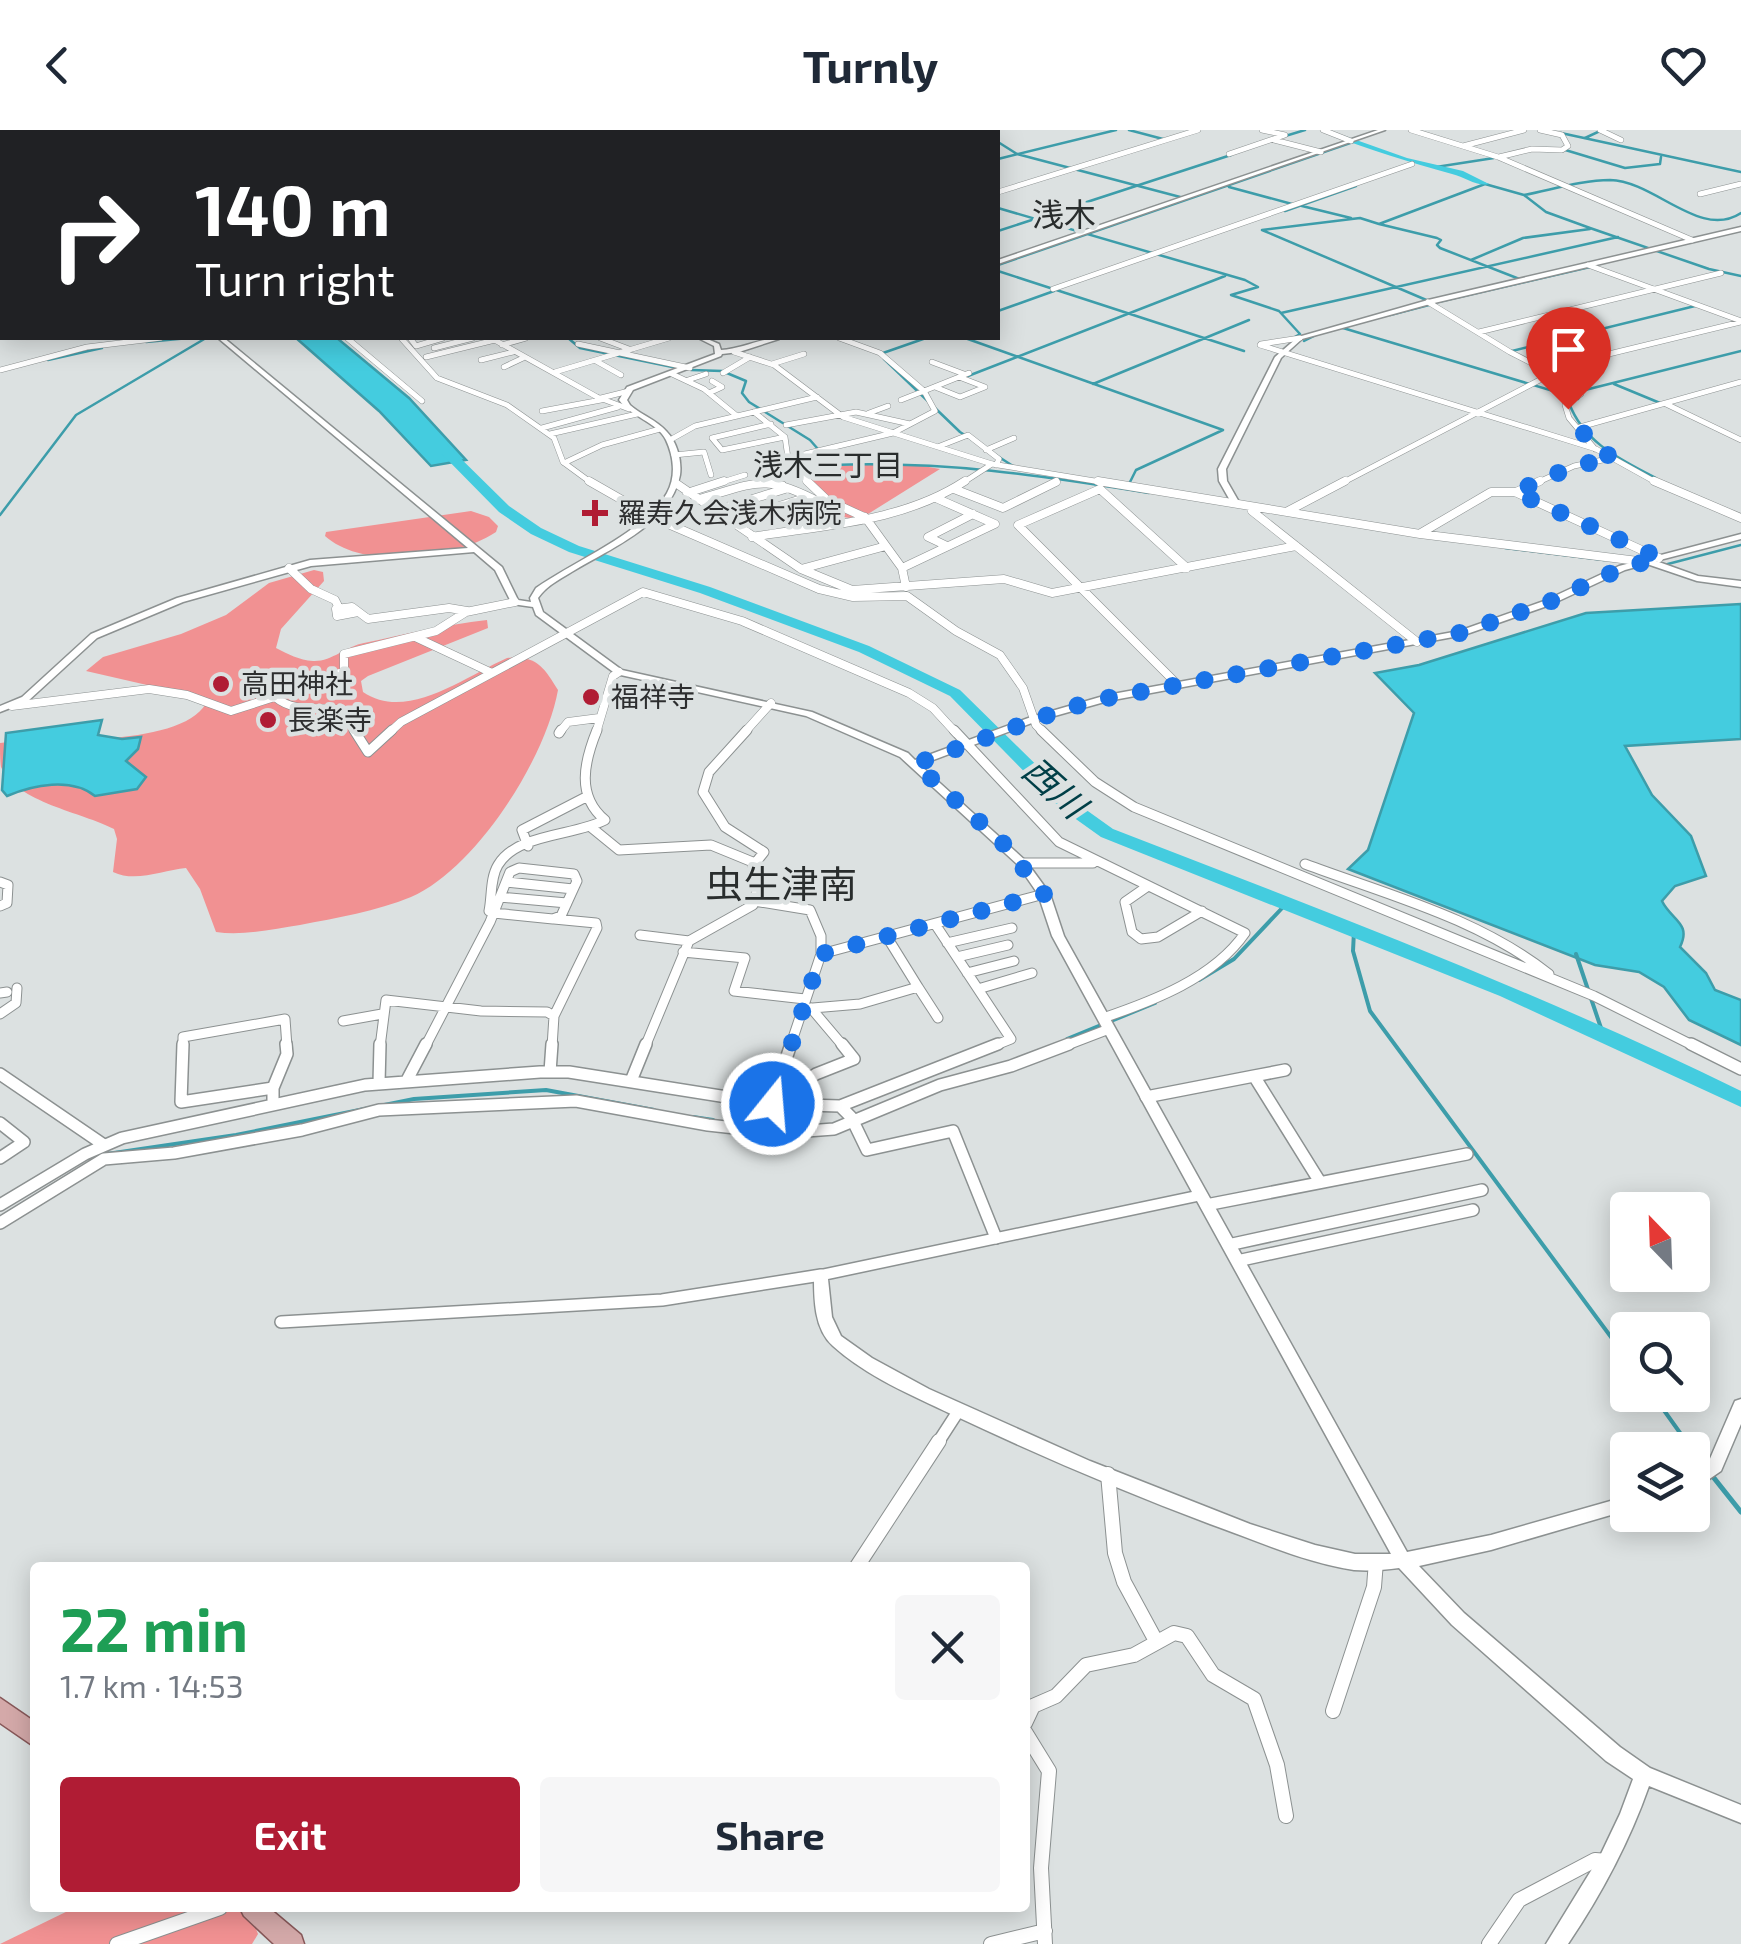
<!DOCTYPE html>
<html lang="en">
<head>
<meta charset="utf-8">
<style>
	:root { --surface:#fff; --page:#f6f6f7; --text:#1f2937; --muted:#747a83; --accent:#b01c34 }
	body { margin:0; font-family:"Exo 2","Noto Sans JP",sans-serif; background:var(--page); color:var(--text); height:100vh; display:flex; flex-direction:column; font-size:38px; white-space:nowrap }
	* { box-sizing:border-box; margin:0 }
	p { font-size:32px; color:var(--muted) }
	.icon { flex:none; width:55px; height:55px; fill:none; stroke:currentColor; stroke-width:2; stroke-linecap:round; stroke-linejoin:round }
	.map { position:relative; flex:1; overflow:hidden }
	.sheet { position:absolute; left:30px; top:1432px; width:1000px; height:350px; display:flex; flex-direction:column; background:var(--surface); border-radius:10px; box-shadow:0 5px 25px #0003 }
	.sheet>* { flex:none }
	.guide { position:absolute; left:0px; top:0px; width:1000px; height:210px; box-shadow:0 5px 25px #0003; background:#202124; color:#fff; overflow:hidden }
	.needle { width:65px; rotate:337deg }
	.controls { position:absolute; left:1610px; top:1062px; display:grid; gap:20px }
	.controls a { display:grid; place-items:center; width:100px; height:100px; border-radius:10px; background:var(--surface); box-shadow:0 5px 25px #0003; font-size:50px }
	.pin { position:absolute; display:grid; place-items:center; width:85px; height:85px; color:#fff; margin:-102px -42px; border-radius:50% 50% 50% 0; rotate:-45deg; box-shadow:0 0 10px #0007 }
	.pin .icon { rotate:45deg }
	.me { position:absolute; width:110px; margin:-55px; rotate:17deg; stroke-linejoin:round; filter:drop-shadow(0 0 8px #0008) }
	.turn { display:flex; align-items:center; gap:35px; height:210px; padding:0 30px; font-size:45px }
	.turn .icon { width:130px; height:130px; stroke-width:2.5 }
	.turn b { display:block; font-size:70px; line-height:85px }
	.round { display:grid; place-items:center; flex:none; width:105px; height:105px; border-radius:10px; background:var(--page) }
	.overview { display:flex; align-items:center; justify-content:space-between; height:170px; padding:0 30px }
	h1 { font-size:60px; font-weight:700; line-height:75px; color:#1e9e55 }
	.cta { display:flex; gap:20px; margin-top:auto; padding:20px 30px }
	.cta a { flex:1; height:115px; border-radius:10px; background:var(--accent); color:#fff; font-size:40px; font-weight:700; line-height:115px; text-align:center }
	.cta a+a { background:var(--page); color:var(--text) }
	header { display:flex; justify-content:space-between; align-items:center; height:130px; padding:0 30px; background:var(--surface); font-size:45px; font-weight:700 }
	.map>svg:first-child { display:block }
	.forest { fill:#f19192 }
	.water { fill:#44ccdf; stroke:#3d9daa; stroke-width:2.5 }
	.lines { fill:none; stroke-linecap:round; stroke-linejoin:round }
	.stream-far2 { stroke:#3d9daa; stroke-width:2.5 }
	.stream-far1 { stroke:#3d9daa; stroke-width:4 }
	.stream { stroke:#3d9daa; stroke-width:5 }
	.river { fill:#44ccdf; fill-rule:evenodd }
	.minor-far4-casing { stroke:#8c9191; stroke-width:6 }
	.minor-far3-casing { stroke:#8c9191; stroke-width:9 }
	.minor-far2-casing { stroke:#8c9191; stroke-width:11 }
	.minor-far1-casing { stroke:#8c9191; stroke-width:14 }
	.minor-casing { stroke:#8c9191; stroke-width:16 }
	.tertiary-casing { stroke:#8c9191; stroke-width:3 }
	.primary-casing { stroke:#875859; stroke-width:3 }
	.minor-far4 { stroke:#fff; stroke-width:5 }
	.minor-far3 { stroke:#fff; stroke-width:8 }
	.minor-far2 { stroke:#fff; stroke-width:9 }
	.minor-far1 { stroke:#fff; stroke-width:11 }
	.minor { stroke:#fff; stroke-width:14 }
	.tertiary { fill:#fff; fill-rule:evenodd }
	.primary { fill:#d4a9a9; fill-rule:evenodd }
	.route { stroke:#1a73e8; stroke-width:18; stroke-dasharray:0 32.4 }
	.poi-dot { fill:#b01c34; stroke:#dce1e1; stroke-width:4 }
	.labels { text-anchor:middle; stroke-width:9; stroke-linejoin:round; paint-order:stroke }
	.far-poi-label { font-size:28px; fill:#2d2e2f; stroke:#dce1e1; text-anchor:start }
	.far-neighbourhood-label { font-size:30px; fill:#292d2d; stroke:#dce1e1 }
	.far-quarter-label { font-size:32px; fill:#292d2d; stroke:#dce1e1 }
	.water-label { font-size:35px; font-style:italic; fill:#003f47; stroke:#dce1e1 }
	.quarter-label { font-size:38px; fill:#292d2d; stroke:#dce1e1 }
</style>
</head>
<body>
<header><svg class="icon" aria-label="back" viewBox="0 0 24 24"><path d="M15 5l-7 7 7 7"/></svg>Turnly<svg class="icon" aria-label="heart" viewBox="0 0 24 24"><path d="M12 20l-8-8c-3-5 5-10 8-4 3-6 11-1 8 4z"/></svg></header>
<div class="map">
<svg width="1741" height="1814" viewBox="0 0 1741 1814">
	<rect width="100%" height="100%" fill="#dce1e1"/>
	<!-- forest -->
	<path class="forest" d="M912,334l28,5 -72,45 -19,4 -39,-8 16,-7 -19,-28c23,-14 76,-9 105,-11z
		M471,381l18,6 9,9 -2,6c-41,27 -132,39 -171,4l1,-4z
		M314,440l9,2 1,9 -43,48 -5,19c12,6 23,12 37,13 18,1 34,-15 51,-18 42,-9 80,-18 123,-23l1,8 -120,48 -7,5 2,11c44,30 101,-15 144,-34 29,-3 37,9 51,32 -12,68 -82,179 -147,207 -34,14 -75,21 -111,28 -27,4 -57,11 -84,7l-16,-43 -14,-21c-23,2 -50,15 -73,4l4,-33 -3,-10c-32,-17 -97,-26 -113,-62 -1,-6 -1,-17 -1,-24 45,-5 189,6 208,-44l-122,-28 17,-14 78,-23 45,-19 43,-32z
		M74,1778h174l10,26 -6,10h-252z"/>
	<!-- water -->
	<path class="water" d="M296,208h41l72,60 57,62 -35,6 -52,-55z
		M1741,474v135l-116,7 27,49 39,41 15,40 -31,10 -13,15c9,19 30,22 18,46l26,26 9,17 26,10v45l-52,-25 -25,-33 -25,-15 -44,-7 -247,-96 20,-19 46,-137 -39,-40 44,-8 167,-52z
		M102,590l-4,15 24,4 19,-2 -3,12 -12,12 20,16 -9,12 -42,7c-24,-19 -62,-11 -88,0l-5,-6 4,-57z"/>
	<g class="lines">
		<!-- stream-far2 -->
		<path class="stream-far2" d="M815,0l6,2
			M965,0l7,2
			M1129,0l34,9
			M147,2h6
			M667,2l17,-2
			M826,2l16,-2
			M1561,3l180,39
			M1282,7l23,-7
			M1585,8l17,-8
			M998,12l19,12 167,44
			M1562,19l63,19 35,-4 1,-7
			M998,29l118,-29
			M1436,37l58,-9
			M1229,57l63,17
			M1524,65c27,-5 58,-15 86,-15 45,1 90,60 131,33
			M1302,76l49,12
			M998,78l247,72 13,7 -27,8 48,16 21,23 -7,4
			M1285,81l71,-25
			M1379,94l58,14 4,2 -4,5 3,3 82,32
			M998,101l233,-76
			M1471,130l52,-22 67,-9
			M998,135l358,-124
			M998,141l246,80
			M1431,172l-169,-72 98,-12 19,6 106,-40 39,11 22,17 44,16 119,41 32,7
			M1438,172l152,-35
			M998,181l56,-20
			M1281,183l337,-76
			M1390,185l39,-10
			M1343,198l230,69
			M568,208l12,10 102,21
			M965,208l258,92 -87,40 -8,16
			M1304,211l14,-7
			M146,212l43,-4
			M1512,221l183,-45
			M883,223l43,-15
			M884,229l76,73 53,34
			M48,230l54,-12
			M691,240l31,1 24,10 -4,12 7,9 61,38 22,25c114,-4 205,10 317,28
			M968,246l257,-100
			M1093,254l156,-64
			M1614,254l46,19
			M1585,260l156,-39
			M1578,269l7,-9 -6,-5
			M1569,273c15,40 51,56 87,75
			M0,385l76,-100 130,-77
			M1505,418l99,12
			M1664,435l77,-20"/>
		<!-- stream-far1 -->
		<path class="stream-far1" d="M1354,801l-1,20 17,60 258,349
			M1576,824l26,77
			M1199,850l35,-21 51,-54
			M1067,909l88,-36
			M693,987l20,3
			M107,1024l129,-19 178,-36 132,-9 108,20
			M1653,1265l35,49"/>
		<!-- stream -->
		<path class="stream" d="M1687,1311l17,24
			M1710,1343l31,39"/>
		<!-- river -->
		<path class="river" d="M1328,0l79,28 56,13 26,13c-12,3 -24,-7 -37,-10 -43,-12 -82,-24 -124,-40z
			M436,312h8l65,64 32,22 38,18 131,41 159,59 91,44 111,109 42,30c212,82 424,162 628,262v16l-241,-111 -399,-159 -42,-30 -109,-111 -91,-44 -159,-59 -131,-41 -38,-18 -32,-22 -63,-64z"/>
		<!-- minor-far4 casing -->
		<g class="minor-far4-casing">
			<path id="minor-far4" d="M9,0l4,2
				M257,0l41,2
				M340,0l4,2
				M1323,0l28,11
				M1411,0l87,27 194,83
				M1600,0l21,10
				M241,2l5,-2
				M441,2l20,-2
				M536,2l5,-2
				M587,2l18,-2
				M1274,10l47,12
				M1463,16l61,-16
				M1229,24l56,-19 -23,-5
				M1499,27l33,-8 30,1 6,-4 -6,-11 -22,-5
				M998,62l200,-62
				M1700,64l41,-10
				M1588,135l153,56
				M1053,159l359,-125
				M1428,172l82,50 68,35 3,7 -16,11 4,13 26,31
				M1479,202l242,-59
				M347,208l75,63
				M401,208l36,40 70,27 47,33 9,24 30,22
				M410,208l6,8 27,-8
				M491,208l106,59 32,12
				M600,208l29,11
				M839,208l41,15 44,38 -23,9
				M578,214l112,24
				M1261,214l39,-6
				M502,215l24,-7
				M1260,215l336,104 63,35
				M434,218l39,-10
				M734,222l40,13 69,52 149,47 121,20
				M426,227l69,-17
				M481,230l32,-8
				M596,231l25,14
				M932,232l32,12
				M772,234l32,-10
				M504,237l19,-9
				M1547,239l194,-47
				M0,240l87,-23 74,-9
				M555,242l114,-34
				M723,243l27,-16
				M672,244l32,15 33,27
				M688,250l18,-6
				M935,257l25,10 25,-10 -26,-10
				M709,263l13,-6 -10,-6
				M601,268l28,-7
				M1666,274l75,36
				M542,281l59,-11
				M754,282l31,25 3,21 22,26
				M869,283l19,-7
				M771,294l-59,14 10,12 63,-13
				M786,295l70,-13 54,12
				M1580,297l161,-45
				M542,298l76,-21
				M550,304l87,-20
				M670,310l25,-14 122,-29
				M940,316l28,-11 31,24 -3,6
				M986,320l28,-12
				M674,325l30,-3 7,23
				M788,328l105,-25 42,-22 -11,-20 45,-18
				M564,333l38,-18 58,-16
				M716,354l29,-9
				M752,354h31
				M961,354l31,-20
				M1052,354l4,-2
				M1340,354l213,-111
				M1534,354l40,-18 38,-8"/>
		</g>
		<!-- minor-far3 casing -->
		<g class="minor-far3-casing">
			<path id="minor-far3" d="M589,351l63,36 167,72 34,8 54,-1 49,35 44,24 23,33 13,37 8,8
				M807,351l20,19 37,17
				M1098,351l322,53 226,28
				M1654,351l87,37
				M677,354l124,85 51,21 152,-11 48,14 244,-47
				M954,359l49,19 53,-26
				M1516,362l24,-11
				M687,363l37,-12
				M696,370c60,-17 67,-28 125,3
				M713,381l72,-22
				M1252,381l165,131
				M1288,381l57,-30
				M865,387l21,29
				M728,392l80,-25
				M1421,403l70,-41h24l144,66
				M752,407c72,-12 151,-15 213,-56
				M947,416l-19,-9 45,-23
				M289,438l22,21 24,11 4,8
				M902,438l93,-44 -57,-25
				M801,439l85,-23 16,22 4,19
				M358,482l-21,4 -1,-7 16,-2 16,12 81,-11 18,3
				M415,507l77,36
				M1177,554l-159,-159 82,-36 87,79
				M275,567c25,21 56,3 83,19l-5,12 3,5
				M12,576l137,-17 38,6 44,16 56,-18 6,-8 51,-13v-18l92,-23 30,-19 49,-10
				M389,603l12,-11 242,-130 99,29 167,72 24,15 23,25
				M559,603l9,-11 31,-4
				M596,603l17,-57 6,-4
				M744,603l27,-30"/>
		</g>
		<!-- minor-far2 casing -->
		<g class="minor-far2-casing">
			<path id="minor-far2" d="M354,600l14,22 24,-22
				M954,600l105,112 186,91c-31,45 -92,68 -142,85
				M1041,600l54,52 39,25 460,189 102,51
				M559,603l2,-3
				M592,698l27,22 92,-5 44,18
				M528,716l-6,-16 64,-33
				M1022,733h71
				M1305,734c83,31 173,54 244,110
				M0,752l8,3 -1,18 -7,3
				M507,752l66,7
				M1148,756l-23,16 7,30 9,7 17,-2 44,-26
				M500,767l67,6
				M754,771l56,9 11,26v18l-31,93
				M489,781c3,-14 1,-33 9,-46 19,-32 77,-29 107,-45 -29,-24 -21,-58 -8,-90
				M554,789l42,4 1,5 -43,88
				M935,794l76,115 -20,8
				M640,805l49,6
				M947,813l65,-15
				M683,822l62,6 -11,33 71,8
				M821,824l223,-60
				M957,827l51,-12
				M967,843l47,-12
				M918,857l20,31
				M978,859l54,-16
				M0,863l7,-1
				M811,878l33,39
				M801,879l59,-5 58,-17 -31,-50
				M0,884l16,-11 1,-15
				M343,891l39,-7
				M183,917v-10l102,-18 2,28
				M380,917l6,-47 95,11 66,1 7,4 -2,31
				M425,917l65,-125 20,-50 9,-4 55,6 3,7 -16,35 -8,3 -59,-6
				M645,917l44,-106 64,-36 4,-14 -4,-25 11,-14 -39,-25 -22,-35 6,-20 38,-42
				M1062,917l47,-18"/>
		</g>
		<!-- minor-far1 casing -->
		<g class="minor-far1-casing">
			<path id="minor-far1" d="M183,914l-2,58 92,-14
				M1691,914l50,25
				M550,942l2,-28
				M0,944l104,71
				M1254,946l31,-6
				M631,951l15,-37
				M406,952l20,-38
				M379,953l1,-39
				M273,958v16
				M273,958l14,-34 -1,-10
				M1146,967l108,-21 66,106
				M772,973l44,-29 38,-15 -12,-15
				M771,974l20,-60
				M840,976l11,11 16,33 86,-19 43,107
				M0,993l24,19 -24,16
				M0,1075l85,-51 37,-16 243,-53 175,-13h29l202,32 69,2 158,-62
				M1206,1075l261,-51
				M0,1093l104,-64 70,-6 128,-23 77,-20 197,-9 132,24 71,8 55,-4 106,-44 71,-19 58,-22
				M1228,1115l254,-55
				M1237,1131l236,-51
				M281,1192l381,-22 159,-25
				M937,1314l22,-34"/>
		</g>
		<!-- minor casing -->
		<g class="minor-casing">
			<path id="minor" d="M1108,1344l7,79 9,29 32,59
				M856,1438l83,-127
				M1333,1581l41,-124 2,-26
				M1025,1593l8,-17 23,-10 30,-31 48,-10 40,-22 13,3 26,39 41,24 23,66 9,51
				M1025,1602l24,39 -8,97 4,76
				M117,1814l103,-36
				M991,1814l54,-13
				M1489,1814l30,-44 76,-40 13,1"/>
		</g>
		<!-- tertiary casing -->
		<g class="tertiary-casing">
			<path id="tertiary" d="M380,0h5l2,2h-5z
				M1378,0h7l-387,134v-4z
				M2,21v4l-2,1v-4z
				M0,53l2,1v3h-2z
				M1741,97v4l-311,73 -128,35 -21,19 -55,111 1,12 12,21 -1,2h-6l-13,-23 -1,-12 57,-112 23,-20 130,-37z
				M218,208h6l278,229 16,33 13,2 -1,-4 6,-10c38,-27 108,-55 131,-95 9,-16 7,-36 -1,-53 -9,-18 -35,-23 -47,-40l8,-13 88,-33 -1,-8 -16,-8h7l14,6 2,6c21,-1 39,-12 59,-12l-1,1 -40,13 -17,2 -1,2 -88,34 -6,10 3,5c11,10 27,15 37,27 10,10 15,29 13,43 -9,48 -66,72 -105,95 -13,8 -28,15 -37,28l5,14 79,58 190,42 96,41 7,7 116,-43 76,-22 352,-64 85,-30 75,-35 122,-32v5l-85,22 42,15 43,5v6l-44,-6 -50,-17 -22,6 -75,35 -86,30 -356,66 -71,20 -117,44 106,96 24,33 14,42 343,616 84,-17 137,-39v14l-137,40 -72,16 45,47 156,134 30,21 91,37v18l-92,-37c-20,57 -48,109 -81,158h-22l54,-88 20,-42 13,-35 -27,-18 -154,-136 -53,-57c-14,2 -30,3 -45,2 -48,-7 -99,-30 -144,-46 -88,-33 -174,-70 -259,-110 -40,-19 -85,-38 -118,-68 -19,-17 -19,-47 -19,-71l2,-4 376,-79 -140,-256 -14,-42 -20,-29 -118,-108 -94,-41 -190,-42 -80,-59 -3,-8 -21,-3 -17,-34 -21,-18 -163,14 -128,36 -86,36 -69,63 -28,11v-6l22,-9 69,-63 86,-36 133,-38 158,-12zM1197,1071l194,353h-36l-40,-9 -65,-21 -160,-63 -161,-72 -57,-31 -31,-22 -9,-19 -4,-38z
				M1741,1269v25l-20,47 -29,20v-17l17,-13 26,-60z"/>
		</g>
		<!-- primary casing -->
		<g class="primary-casing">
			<path id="primary" d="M0,141h2v6h-2z
				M0,1568l35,24v25l-35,-24z
				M240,1778h29l32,27 3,9h-30l-30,-28z"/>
		</g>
		<!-- minor-far4 -->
		<use href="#minor-far4" class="minor-far4"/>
		<!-- minor-far3 -->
		<use href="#minor-far3" class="minor-far3"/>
		<!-- minor-far2 -->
		<use href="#minor-far2" class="minor-far2"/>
		<!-- minor-far1 -->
		<use href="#minor-far1" class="minor-far1"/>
		<!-- minor -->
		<use href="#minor" class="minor"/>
		<!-- tertiary -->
		<use href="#tertiary" class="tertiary"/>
		<!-- primary -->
		<use href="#primary" class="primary"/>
	</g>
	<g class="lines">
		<!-- route -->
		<path class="route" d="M772,974l49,-150 223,-60 -42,-52 -87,-78 149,-55 43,-11 353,-65 87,-30 75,-35 38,-10 -145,-66 59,-26 40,-8c-22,-10 -28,-25 -45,-40l-1,-9"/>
	</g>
	<!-- markers -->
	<g class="poi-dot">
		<path d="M590 368h10v10h10v10h-10v10h-10v-10h-10v-10h10z"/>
		<circle cx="221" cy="554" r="10"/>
		<circle cx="591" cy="567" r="10"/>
		<circle cx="268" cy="590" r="10"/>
	</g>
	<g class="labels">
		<!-- far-poi labels -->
		<g class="far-poi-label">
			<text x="618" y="393">羅寿久会浅木病院</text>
			<text x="241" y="564">高田神社</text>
			<text x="611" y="577">福祥寺</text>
			<text x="288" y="600">長楽寺</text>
		</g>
		<!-- far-neighbourhood labels -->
		<g class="far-neighbourhood-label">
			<text x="828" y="346">浅木三丁目</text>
		</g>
		<!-- far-quarter labels -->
		<g class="far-quarter-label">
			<text x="1064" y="96">浅木</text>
		</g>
		<!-- water labels -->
		<g class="water-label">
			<text transform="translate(1054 658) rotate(42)" y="12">西川</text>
		</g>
		<!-- quarter labels -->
		<g class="quarter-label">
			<text x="781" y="768">虫生津南</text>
		</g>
	</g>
</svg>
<div class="controls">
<a><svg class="needle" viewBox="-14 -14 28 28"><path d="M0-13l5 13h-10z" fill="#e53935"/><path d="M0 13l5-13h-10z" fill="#747a83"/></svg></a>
<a><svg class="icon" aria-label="search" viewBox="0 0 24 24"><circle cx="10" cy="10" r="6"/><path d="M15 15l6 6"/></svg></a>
<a><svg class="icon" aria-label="layers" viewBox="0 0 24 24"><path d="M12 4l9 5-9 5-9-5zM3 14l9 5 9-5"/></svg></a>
</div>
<div class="pin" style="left:1568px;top:279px;background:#d93025"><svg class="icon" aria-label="arrive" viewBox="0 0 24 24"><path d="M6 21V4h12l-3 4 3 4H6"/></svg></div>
<svg class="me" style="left:772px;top:974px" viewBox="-20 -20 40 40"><circle r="17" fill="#1a73e8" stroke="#fff" stroke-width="3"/><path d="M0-11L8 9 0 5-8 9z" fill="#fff"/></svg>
<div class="guide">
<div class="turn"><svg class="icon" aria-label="right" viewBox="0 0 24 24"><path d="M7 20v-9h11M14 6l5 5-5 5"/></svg><div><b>140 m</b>Turn right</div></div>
</div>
<section class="sheet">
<div class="overview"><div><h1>22 min</h1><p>1.7 km · 14:53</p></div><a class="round"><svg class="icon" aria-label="close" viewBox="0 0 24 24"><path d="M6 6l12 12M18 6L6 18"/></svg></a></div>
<div class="cta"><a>Exit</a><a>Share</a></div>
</section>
</div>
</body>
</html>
